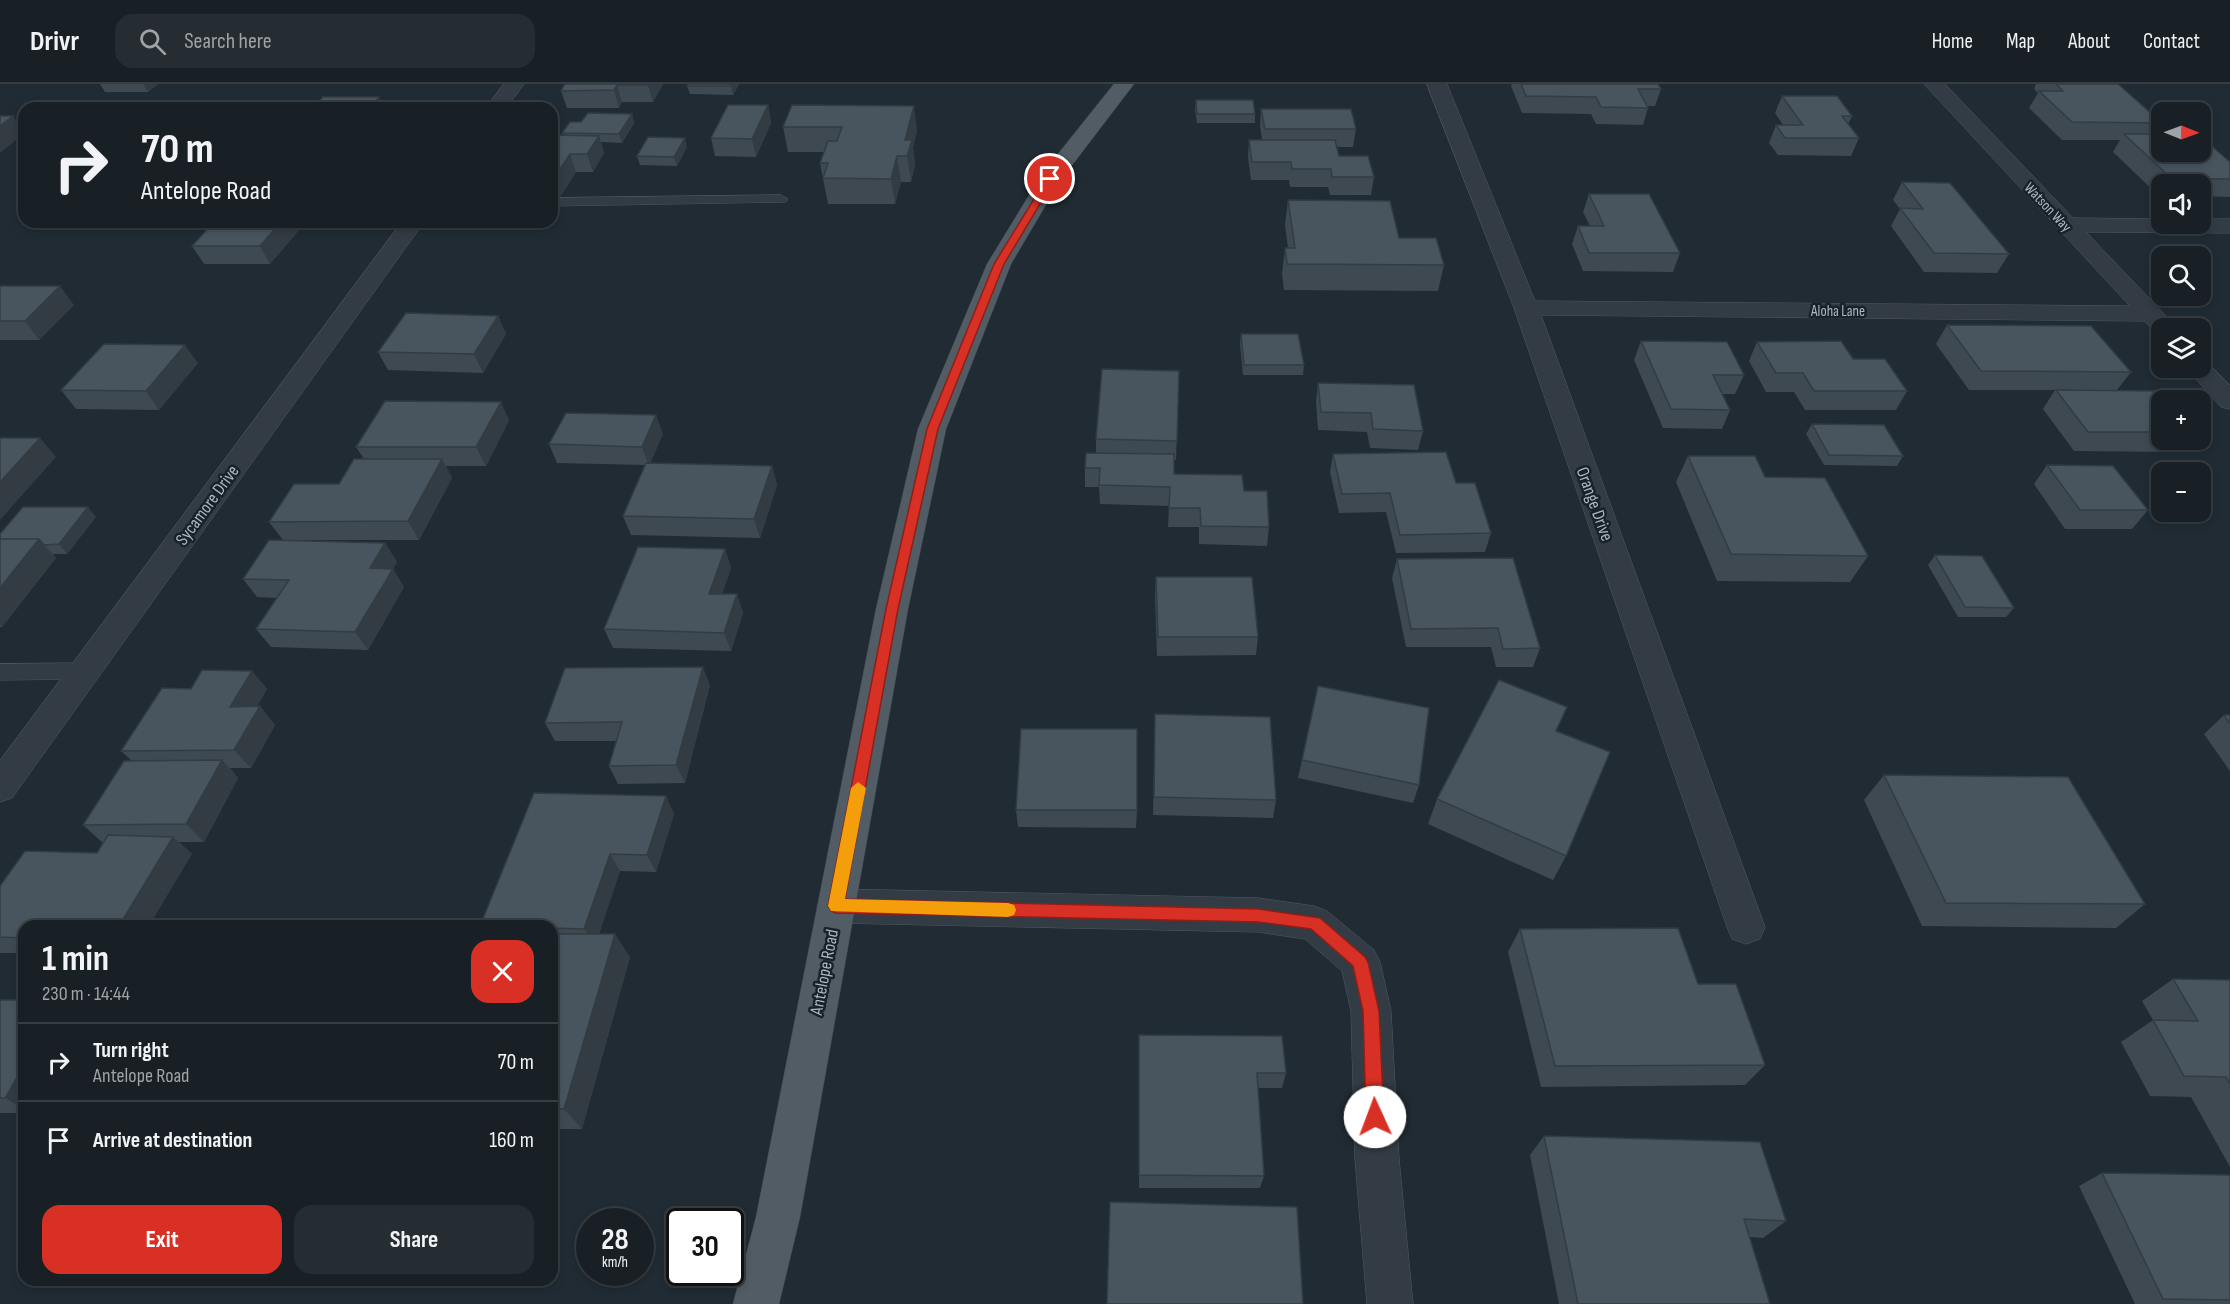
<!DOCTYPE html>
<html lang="en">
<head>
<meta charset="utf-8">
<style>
	:root { --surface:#182026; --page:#252d32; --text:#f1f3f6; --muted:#9fa3a7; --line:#363e43; --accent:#d93025 }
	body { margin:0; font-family:"Sofia Sans Condensed",sans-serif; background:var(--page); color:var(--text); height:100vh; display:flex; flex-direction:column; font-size:22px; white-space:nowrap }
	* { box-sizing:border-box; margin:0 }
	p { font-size:20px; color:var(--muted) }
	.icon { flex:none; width:33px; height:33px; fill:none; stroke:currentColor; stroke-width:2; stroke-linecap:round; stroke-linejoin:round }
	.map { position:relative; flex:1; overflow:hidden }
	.drawer { position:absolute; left:18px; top:836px; width:540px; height:366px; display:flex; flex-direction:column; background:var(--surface); border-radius:18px; box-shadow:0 3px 9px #0003,0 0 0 2px var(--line) }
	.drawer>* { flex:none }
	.top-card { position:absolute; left:18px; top:18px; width:540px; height:126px; border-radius:18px; box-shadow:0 3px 9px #0003,0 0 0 2px var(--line); background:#182026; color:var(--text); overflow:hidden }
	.needle { width:39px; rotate:91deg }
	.controls { position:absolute; left:2151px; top:18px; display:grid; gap:12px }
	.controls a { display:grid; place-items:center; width:60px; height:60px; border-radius:12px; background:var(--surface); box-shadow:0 3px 9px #0003,0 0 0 2px var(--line); font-size:30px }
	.speed { position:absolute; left:576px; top:1124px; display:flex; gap:12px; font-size:30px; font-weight:700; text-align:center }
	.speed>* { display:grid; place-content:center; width:78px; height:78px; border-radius:50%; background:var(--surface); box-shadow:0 3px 9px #0003,0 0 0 2px var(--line); line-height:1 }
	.speed small { font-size:15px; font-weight:400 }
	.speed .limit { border:3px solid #111; border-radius:9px; background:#fff; color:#111 }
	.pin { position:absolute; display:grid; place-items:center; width:51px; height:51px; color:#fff; margin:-26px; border:3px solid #fff; border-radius:50%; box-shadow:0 2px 6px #0007 }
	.me { position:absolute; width:66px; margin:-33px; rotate:358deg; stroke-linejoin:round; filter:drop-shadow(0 0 4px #0008) }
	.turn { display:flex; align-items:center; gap:21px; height:126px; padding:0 24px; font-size:27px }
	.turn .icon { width:78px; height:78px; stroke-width:2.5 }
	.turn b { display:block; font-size:42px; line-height:51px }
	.round { display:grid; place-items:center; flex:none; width:63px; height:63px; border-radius:18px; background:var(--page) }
	.overview { display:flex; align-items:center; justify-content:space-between; height:102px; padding:0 24px }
	h1 { font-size:36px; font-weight:700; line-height:45px }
	.cta { display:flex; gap:12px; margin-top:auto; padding:12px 24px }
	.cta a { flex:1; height:69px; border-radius:18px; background:var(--accent); color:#fff; font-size:24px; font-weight:700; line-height:69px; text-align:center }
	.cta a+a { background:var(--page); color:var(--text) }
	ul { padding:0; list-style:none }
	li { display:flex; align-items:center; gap:18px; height:78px; padding:0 24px; border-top:2px solid var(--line) }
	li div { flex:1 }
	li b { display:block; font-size:22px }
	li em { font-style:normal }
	header { display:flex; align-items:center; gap:36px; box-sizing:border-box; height:84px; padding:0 30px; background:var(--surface); border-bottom:2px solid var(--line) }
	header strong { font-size:28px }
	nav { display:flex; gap:33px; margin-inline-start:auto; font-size:21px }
	.search { width:420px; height:54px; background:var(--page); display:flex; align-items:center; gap:15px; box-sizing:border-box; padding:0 21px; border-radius:18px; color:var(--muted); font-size:22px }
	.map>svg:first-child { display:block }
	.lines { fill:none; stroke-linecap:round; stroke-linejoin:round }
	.lane-casing { stroke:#515a62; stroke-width:1 }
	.street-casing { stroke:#515a62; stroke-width:1 }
	.primary-casing { stroke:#3d454e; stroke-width:1 }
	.lane { fill:#333c44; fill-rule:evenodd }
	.street { fill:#333c44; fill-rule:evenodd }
	.primary { fill:#515c64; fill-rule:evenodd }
	.wall { fill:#3e4952 }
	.shaded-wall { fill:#323c42 }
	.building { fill:#48555f; stroke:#323c42; stroke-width:1.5 }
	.route { fill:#d93025; stroke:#8d1f18; stroke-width:1.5 }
	.slow { fill:#f59e0b }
	.labels { text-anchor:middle; stroke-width:5; stroke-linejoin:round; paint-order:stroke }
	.far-street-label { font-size:15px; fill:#adb7c1; stroke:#192129 }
	.street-label { font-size:18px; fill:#adb7c1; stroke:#192129 }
</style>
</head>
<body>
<header>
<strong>Drivr</strong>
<div class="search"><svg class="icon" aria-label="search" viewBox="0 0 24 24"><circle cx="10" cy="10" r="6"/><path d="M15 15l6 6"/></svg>Search here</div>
<nav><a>Home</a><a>Map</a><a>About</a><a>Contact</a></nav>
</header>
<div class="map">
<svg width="2230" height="1220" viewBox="0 0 2230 1220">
	<rect width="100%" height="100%" fill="#202b33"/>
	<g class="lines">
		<!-- lane casing -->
		<g class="lane-casing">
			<path id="lane" d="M781,111l7,4 -2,3 -234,4v-8z
				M86,579l7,2 3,6 -3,6 -7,2 -86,1v-16z"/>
		</g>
		<!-- street casing -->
		<g class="street-casing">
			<path id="street" d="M504,0h20l-18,24h-20z
				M1427,0h20l88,217 595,5 -206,-222h21l128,134 89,1v5h38v-5h30v14l-144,-1 82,86 3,5 -3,5c-11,1 -15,3 -24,-7l-603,-6 224,612 -5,12 -14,5 -14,-5 -5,-12 -213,-619z
				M402,138h22l-412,576 -12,4v-41z
				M2200,277l8,2 22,22v24l-9,-2 -35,-39h14z
				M836,805l422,9 56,8 13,5 47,39 6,12 11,49 8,148 14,145h-46l-12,-145 -4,-148 -9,-40 -37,-32 -47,-7 -422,-9 -13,-5 -6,-12 6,-12z"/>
		</g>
		<!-- primary casing -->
		<g class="primary-casing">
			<path id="primary" d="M1114,0h20l-74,97 -49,83 -65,165 -38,180 -108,608 -21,87h-46l23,-87 120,-608 42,-180 69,-165 55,-90z"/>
		</g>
		<!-- lane -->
		<use href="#lane" class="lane"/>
		<!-- street -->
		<use href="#street" class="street"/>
		<!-- primary -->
		<use href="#primary" class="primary"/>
	</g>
	<!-- wall -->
	<path class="wall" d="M100,0h58l-10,8h-43z
		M565,0h98l-10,18h-31l-3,6h-52l-6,-17z
		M688,0h51l-6,11 -43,-1 -3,-8z
		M1512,0h146l3,5 -6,17h-7v2l-5,17 -47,-1 -5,-10 -69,-1 -11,-27z
		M2036,0h82l44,38 -8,12 76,28v35l-30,-1v-12h-38v12h-3l-46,-44 7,-12h-58l-33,-32 9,-15 -4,-4z
		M1782,12l70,20 -4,8 11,14 -8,18 -73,-1 -9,-12 7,-18h7l-8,-12z
		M1196,16l59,14v9h-58l-2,-14z
		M768,21l3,18 -15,34 -41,-1 -4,-18z
		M792,21l125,25 -4,18 2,17 -4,17h-10l-6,22h-67l-8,-41 4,-11h-36l-5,-25z
		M1261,25l95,20 -3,18h-16l2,9 35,21 -3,18h-41l-2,-8h-38l-1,-7h-38l-3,-23 1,-17h13l-2,-14z
		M632,30l2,9 -12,20 -21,-1 3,11 -11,19h-17l-23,36h-1v-73h11l-1,-2 19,-11z
		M687,63l-10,19 -37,-1 -3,-9z
		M1902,98l107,72 -12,19 -73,-1 -33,-46 9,-17 -7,-9z
		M1589,110l91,59 -7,19 -90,-1 -11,-27 6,-18h12l-7,-14z
		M1288,116l111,38 45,27 -6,26 -154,-1 -2,-16 3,-26h3l-3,-23z
		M214,138h92l-36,42h-66l-12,-18z
		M0,202l74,19 -35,35h-39z
		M498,232l8,18 -23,39 -95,-3 -10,-18z
		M1947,241l184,47 -14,18 45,10v40h24l-10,12 -102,-1 -31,-42 12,-19h-86l-33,-46z
		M1241,250l63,31 -1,10h-60l-3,-31z
		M1641,257l103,34 -9,19h-13l8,16 -8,19 -59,-1 -29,-68z
		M1757,258l96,17 54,32 -11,19h-91l-11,-18h-28l-17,-31z
		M198,279l-39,47 -83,-1 -15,-19z
		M1179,287l-3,89h-2v14l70,17 25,36 -2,19 -68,-2v-17h-31l1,-21 -69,-2 -1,-17h-14v-19l11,-15v-14z
		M1318,299l105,48 -5,19 -48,-2 -3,-16 -49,-2 -2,-28z
		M509,336l-23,46h-40l6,12 -33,62h-136l-14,-18 70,-38 25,-25 -8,-12z
		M1812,340l91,32 -6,10 -73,-1 -18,-31z
		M663,350l-13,29 122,3 5,19 -17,53 -129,-3 -8,-19 22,-51 -88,-2 -8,-19z
		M1333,370l123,29 35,50 -6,19 -89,1 -10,-41 -47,1 -9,-41z
		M1688,372l77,21 103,79 -18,26 -133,-1 -41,-99z
		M2047,381l101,45 -16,19h-67l-31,-45z
		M96,433l-29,37h-14l3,4 -54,69h-2v-93z
		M385,459l12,19 -4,7 11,18 -36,63 -97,-3 -15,-18 21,-31 -20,-1 -14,-18z
		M725,465l6,19 -9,26h15l6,19 -12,38 -118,-3 -9,-19z
		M1935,471l79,53 -8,9h-48l-30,-52z
		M1397,475l143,89 -7,19h-37l-5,-20h-85l-14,-69z
		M1156,493l102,60 -2,18 -99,1 -2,-60z
		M252,587l15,18 -10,17h3l15,19 -24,43h-21l8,10 -34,64h-25l13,12 -168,72v27h-24v-67l97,-33 6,-10 -20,-18 49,-64 -11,-10 70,-62z
		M710,601l-25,98 -67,1 -9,-18 8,-25h-62l-10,-18z
		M1155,630l121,86 -3,18 -120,-3z
		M2224,631h6v56l-26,-37z
		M1556,647l10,125 -13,24 -125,-56 9,-25z
		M1302,676l117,25 -6,18 -115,-25z
		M1884,691l261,129 -29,24 -194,-2 -58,-126z
		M666,712l8,18 -18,58 -36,-1 -21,63 31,23 -48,172h-30v-203h-72z
		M1016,726h121l-1,18 -118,-1z
		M1520,845l178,55 67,81 -20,20 -204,2 -33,-135z
		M2173,895l57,1v187l-39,-70 -41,-1 -29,-54 32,-22 -11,-19z
		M24,913v116h-24v-113h22z
		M1139,951l147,38 -4,15h-24l6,88 -4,12h-121z
		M1544,1052l242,85 -23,17 -13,-1 20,67h-211l-29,-149z
		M2102,1089l128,2v129h-95l-56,-118z"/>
	<!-- shaded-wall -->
	<path class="shaded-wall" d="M143,0h15l-10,8z
		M649,0h14l-10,18 -5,-17z
		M732,0h7l-6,11 -2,-9z
		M617,1l5,17 -3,6 -5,-18z
		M379,13l5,11h-14z
		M768,21l3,18 -15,34 -4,-18z
		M914,22l3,24 -4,18 2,17 -4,17 -6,-42z
		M632,30l2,9 -12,20 -3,-9z
		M13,32l11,16v2l-24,19v-27z
		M599,52l5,17 -11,19 -6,-18z
		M685,54l2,9 -10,19 -3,-9z
		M570,70l6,18 -23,36 -1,-4v-23z
		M897,72l4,26 -6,22 -4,-25z
		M281,138h25l-36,42 -10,-18z
		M60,202l14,19 -35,35 -14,-19z
		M498,232l8,18 -23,39 -9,-19z
		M185,261l13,18 -39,47 -13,-19z
		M501,318l8,18 -23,46 -10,-19z
		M656,331l7,19 -14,32 -7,-19z
		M40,354l16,19 -56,63v-38z
		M442,375l10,19 -33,62 -11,-19z
		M772,382l5,19 -17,53 -6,-19z
		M88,423l8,10 -29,37 -8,-10z
		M39,455l17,19 -54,69 -2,-2v-37z
		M385,459l12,19 -4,7 11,18 -36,63 -13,-18 15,-64z
		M725,465l6,19 -15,44 -7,-18z
		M737,510l6,19 -12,38 -7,-18z
		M703,583l7,18 -25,98 -9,-18z
		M252,587l15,18 -21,36 -16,-18z
		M260,622l15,19 -24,43 -17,-18z
		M222,676l16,18 -34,64 -18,-18z
		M666,712l8,18 -18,58 -9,-17z
		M173,753l19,17 -43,72h-30z
		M610,770l10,17 -25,74 -11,-16z
		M615,850l15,23 -48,172 -18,-20z
		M24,981v44l-19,-11z"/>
	<!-- building -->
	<path class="building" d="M565,0h84l-1,1h-31l-3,5 -53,1z
		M688,0h44l-1,2h-44z
		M1521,0h137l3,5h-23l10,19 -47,-1 -5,-10 -70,-1z
		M2056,0h62l44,39 -90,-1 -33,-31h24z
		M1782,12h55l15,20h-10l17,22h-74l-9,-13h27z
		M323,13h56l-9,11h-58z
		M1196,16h57l2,14h-58z
		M728,21h40l-16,34 -41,-1z
		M792,21l122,1 -9,34h7l-5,16h-10l-6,23 -68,-1 5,-15h-8l8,-22h9l5,-14h-59z
		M1261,25h90l5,20h-91z
		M588,29l44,1 -13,20 -57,-1 8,-11h11z
		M0,32h13l-13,10z
		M2124,50h38v18h38v-16l30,26v17l-59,-1z
		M552,51l47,1 -12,18h-17l-18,27z
		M648,53l37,1 -11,19 -37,-1z
		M1249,56h86l4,16h29l6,21h-42l-1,-8h-39l-1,-7h-39z
		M1902,98l48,1 59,71 -75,-1 -34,-45 23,1z
		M1589,110h60l31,59h-91l-11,-27h26z
		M1288,116l102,1 9,37h37l8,27 -157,-1 -2,-16h10z
		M214,138h67l-21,24h-68z
		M0,202h60l-35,35h-25z
		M406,229l92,3 -24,38 -96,-2z
		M1947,241l144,1 40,46 -150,-1z
		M1241,250h57l6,31h-60z
		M1641,257l86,1 17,33h-31l17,35 -59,-1z
		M1841,257l12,18h32l22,32h-93l-11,-18h-27l-19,-31z
		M104,260l81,1 -39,46 -85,-1z
		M1102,285l77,2 -2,70 -81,-2z
		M1318,299l96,2 9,46 -50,-2 -2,-16 -50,-1z
		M2056,306l100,1 8,9h-2v32h-74z
		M385,317l116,1 -25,45h-120z
		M566,329l90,2 -14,32 -93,-3z
		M1812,340l72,1 19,31 -74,-1z
		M0,354h40l-40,44z
		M1446,368l10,31h19l16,50 -91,2 -10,-42 -48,1 -9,-40z
		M1086,369l88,1v20l68,1 2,16h23l2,36 -68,-1 -1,-18h-31l1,-21 -71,-2 1,-17h-15z
		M1688,372h67l10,21 60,1 43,78 -137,-2z
		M354,375h88l-34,62 -139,1 25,-38h45z
		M646,379l126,3 -18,53 -131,-3z
		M2047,381l66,1 35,44h-68z
		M23,423h65l-29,37 -15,1 -5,-6h-39v-5z
		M0,455h39l-39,49z
		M269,456l116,3 -15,25 23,1 -38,63 -99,-3 33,-49 -46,-1z
		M638,463l87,2 -16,45h28l-13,39 -120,-4z
		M1935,471l47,1 32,52 -49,-1z
		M1513,474l27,90 -37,1 -5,-21 -87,1 -14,-70z
		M1156,493h96l6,60h-100z
		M703,583l-27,98 -67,1 13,-44 -77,1 20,-55z
		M202,586l50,1 -22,36 30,-1 -26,44 -113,1 41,-63 29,1z
		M1499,596l68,27 -11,24 54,21 -44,104 -129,-57z
		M1318,602l111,22 -10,77 -117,-25z
		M1155,630l115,3 6,83 -122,-3z
		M2224,631h6v9z
		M1021,645h116v81h-121z
		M222,676l-36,64 -103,1 41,-64z
		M1884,691l184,2 77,127 -199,-1z
		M534,709l132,3 -19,59 -37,-1 -26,75 -32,-1v-2h-72z
		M108,751l65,2 -54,89h-95v12l-24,-1v-51l25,-35 72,2z
		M1678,844l20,56h38l29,81 -210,1 -35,-137z
		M552,850h63l-51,175h-12z
		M2173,895l57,1v104l-4,-7 -42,-1 -31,-56 45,1z
		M24,913v68l-19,33h-5v-98h22z
		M1139,951l143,1 4,37h-29l7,103 -125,-1z
		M1544,1052l216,6 26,79 -42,-2 26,85h-192z
		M2102,1089l128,2v125l-67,-1z
		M1110,1118l187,5 6,97h-196z"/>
	<!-- route -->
	<path class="route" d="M1047,94l8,1 -51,85 -66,165 -40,180 -53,290 413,10 62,9 45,39 3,5 11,49 5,106 -3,6 -6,2 -6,-2 -3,-6 -3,-106 -10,-45 -42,-37 -53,-7 -422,-9 -5,-2 -3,-5 58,-297 41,-180 67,-165z"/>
	<!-- slow -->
	<path class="slow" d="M858,698l8,6 -21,111 163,4 6,2 2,5 -2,5 -6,2 -177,-6 -3,-5 23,-118z"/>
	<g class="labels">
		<!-- far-street labels -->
		<g class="far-street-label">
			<text transform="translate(2048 123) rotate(47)" y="5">Watson Way</text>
			<text x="1838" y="232">Aloha Lane</text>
		</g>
		<!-- street labels -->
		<g class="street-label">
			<text transform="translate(1595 420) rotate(70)" y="6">Orange Drive</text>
			<text transform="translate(207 421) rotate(-54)" y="6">Sycamore Drive</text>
			<text transform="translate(824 888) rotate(-79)" y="6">Antelope Road</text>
		</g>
	</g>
</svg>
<div class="controls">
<a><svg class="needle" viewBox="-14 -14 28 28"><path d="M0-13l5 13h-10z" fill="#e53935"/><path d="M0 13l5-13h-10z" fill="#9fa3a7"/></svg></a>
<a><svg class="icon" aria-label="sound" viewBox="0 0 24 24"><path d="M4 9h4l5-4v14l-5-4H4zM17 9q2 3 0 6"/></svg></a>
<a><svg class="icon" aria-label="search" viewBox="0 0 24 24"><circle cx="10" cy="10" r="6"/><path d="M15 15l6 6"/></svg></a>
<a><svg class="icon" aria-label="layers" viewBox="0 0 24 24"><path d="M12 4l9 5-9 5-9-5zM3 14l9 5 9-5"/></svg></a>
<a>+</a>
<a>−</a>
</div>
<div class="speed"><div>28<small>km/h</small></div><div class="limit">30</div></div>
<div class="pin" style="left:1050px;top:95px;background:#d93025"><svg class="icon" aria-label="arrive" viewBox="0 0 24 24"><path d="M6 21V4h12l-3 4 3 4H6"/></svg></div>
<svg class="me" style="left:1375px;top:1033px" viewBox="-20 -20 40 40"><circle r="19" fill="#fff"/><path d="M0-13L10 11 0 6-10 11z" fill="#d93025"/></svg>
<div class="top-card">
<div class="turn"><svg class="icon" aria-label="right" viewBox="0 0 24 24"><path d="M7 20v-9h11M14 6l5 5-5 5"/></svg><div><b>70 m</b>Antelope Road</div></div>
</div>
<section class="drawer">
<div class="overview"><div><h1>1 min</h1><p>230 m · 14:44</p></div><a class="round" style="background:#d93025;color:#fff"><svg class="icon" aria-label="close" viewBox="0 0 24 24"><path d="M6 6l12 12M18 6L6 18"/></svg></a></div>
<ul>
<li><svg class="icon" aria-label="right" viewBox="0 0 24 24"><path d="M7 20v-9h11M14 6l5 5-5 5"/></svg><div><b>Turn right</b><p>Antelope Road</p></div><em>70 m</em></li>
<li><svg class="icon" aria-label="arrive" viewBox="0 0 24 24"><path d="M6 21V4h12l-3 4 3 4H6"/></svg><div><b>Arrive at destination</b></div><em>160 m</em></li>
</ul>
<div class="cta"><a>Exit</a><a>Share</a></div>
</section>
</div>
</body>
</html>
